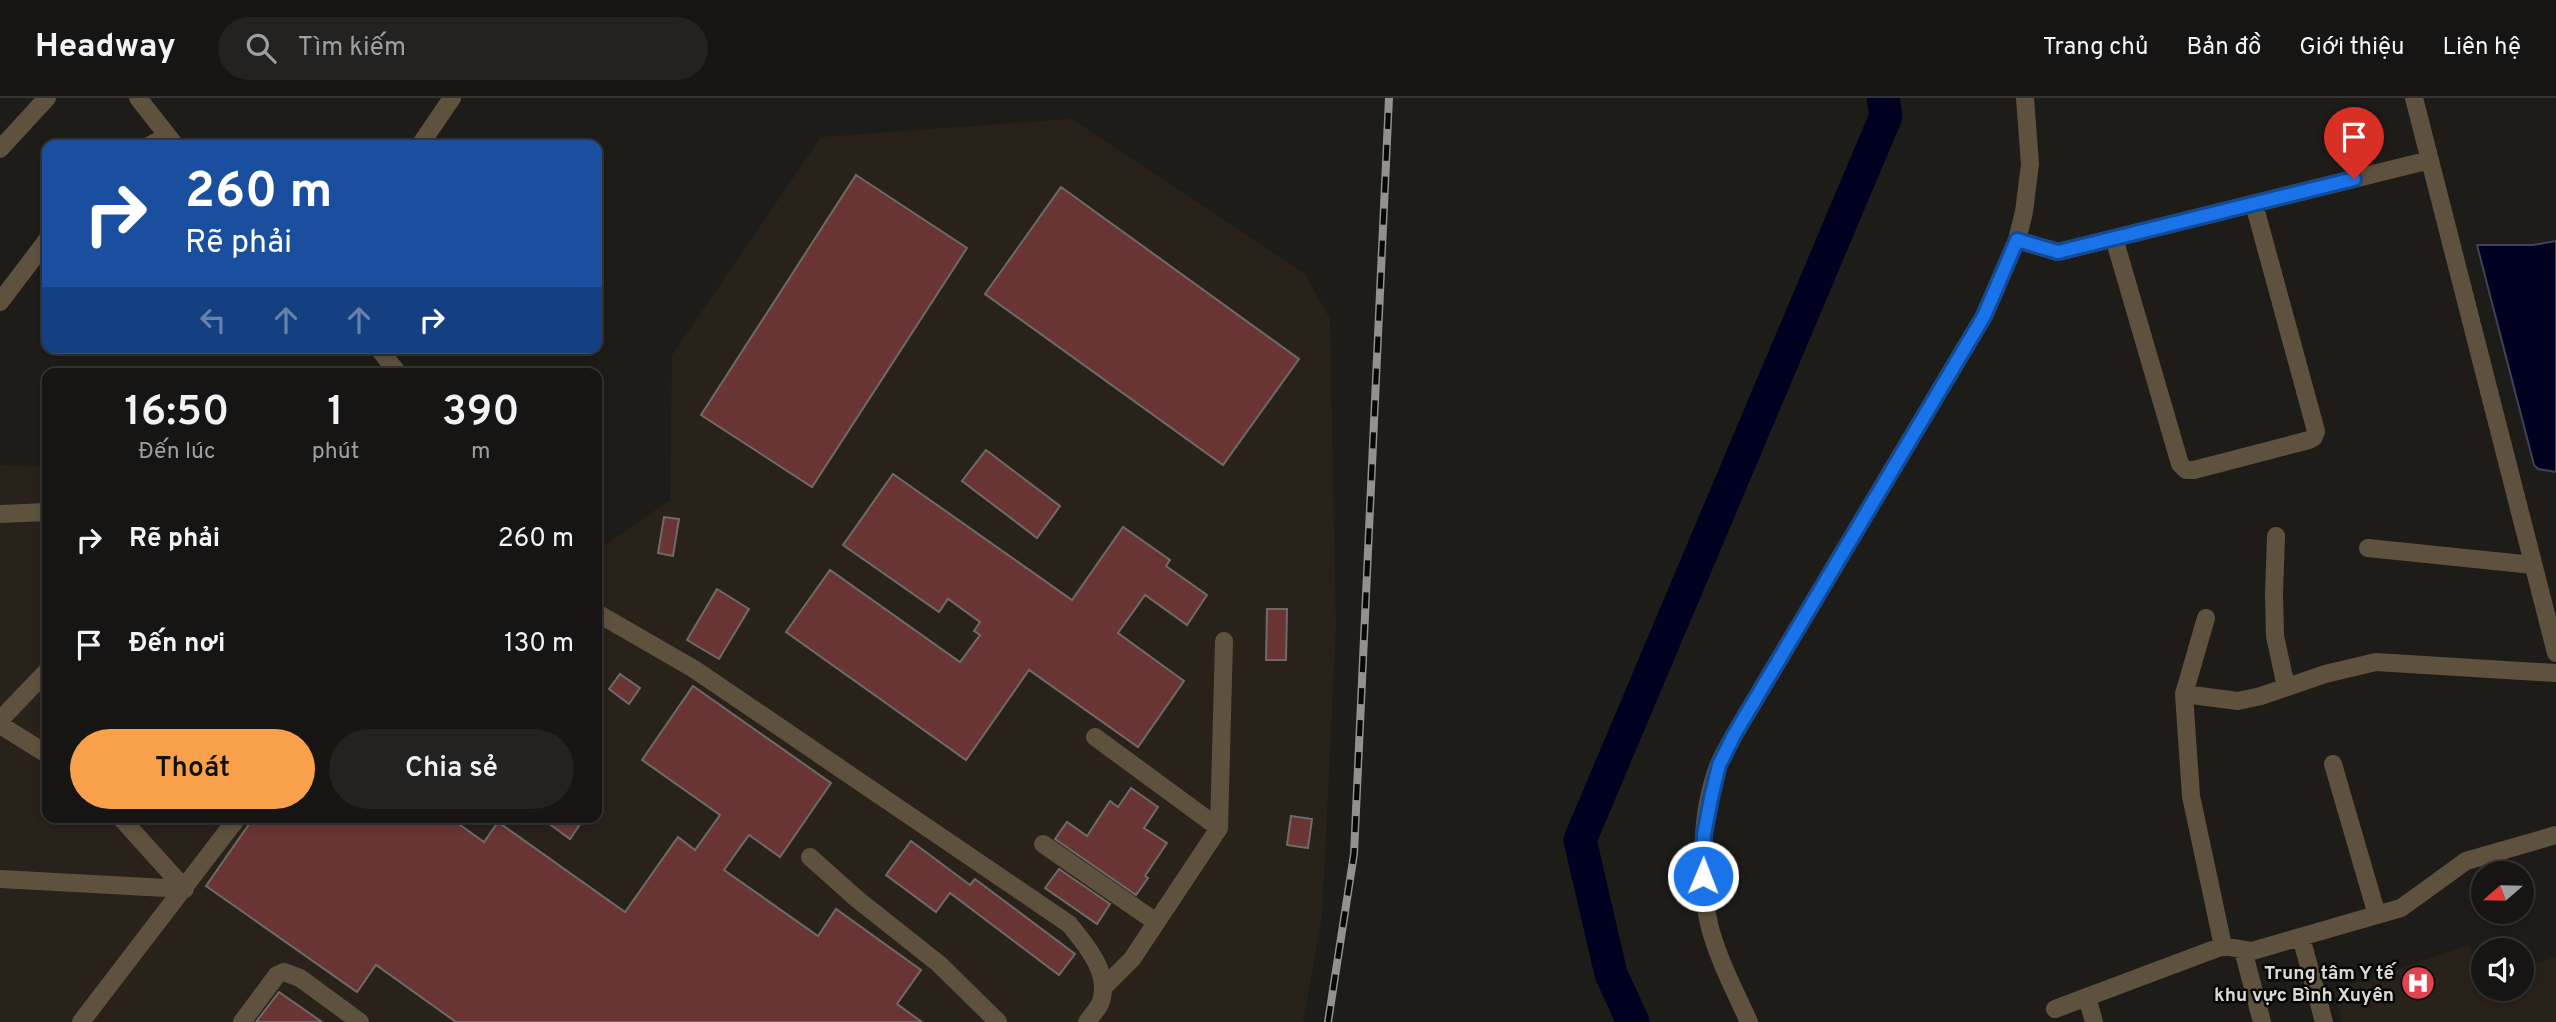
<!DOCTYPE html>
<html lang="vi">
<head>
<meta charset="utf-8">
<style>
	:root { --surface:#161513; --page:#232221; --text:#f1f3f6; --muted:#9e9fa0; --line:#353433; --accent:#f8a14a }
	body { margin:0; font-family:Overpass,sans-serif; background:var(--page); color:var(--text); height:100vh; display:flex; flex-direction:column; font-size:26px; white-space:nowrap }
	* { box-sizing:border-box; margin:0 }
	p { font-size:23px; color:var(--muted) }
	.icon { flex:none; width:38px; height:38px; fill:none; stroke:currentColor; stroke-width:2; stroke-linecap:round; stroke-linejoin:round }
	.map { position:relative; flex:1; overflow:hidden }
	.sheet { position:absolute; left:42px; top:270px; width:560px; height:455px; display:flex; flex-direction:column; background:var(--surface); border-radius:14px; box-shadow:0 4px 10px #0003,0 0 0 2px var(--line) }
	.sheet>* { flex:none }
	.hud { position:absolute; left:42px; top:42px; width:560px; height:214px; border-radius:14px; box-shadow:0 4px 10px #0003,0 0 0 2px var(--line); background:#1a4fa0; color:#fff; overflow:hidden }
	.needle { width:46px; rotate:250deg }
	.controls { position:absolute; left:2471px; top:763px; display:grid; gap:14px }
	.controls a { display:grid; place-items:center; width:63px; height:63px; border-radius:50%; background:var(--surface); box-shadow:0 4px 10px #0003,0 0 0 2px var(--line); font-size:35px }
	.pin { position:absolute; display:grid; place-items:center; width:60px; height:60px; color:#fff; margin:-72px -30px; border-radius:50% 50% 50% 0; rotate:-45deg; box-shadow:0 0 7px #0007 }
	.pin .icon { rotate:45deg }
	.me { position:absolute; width:77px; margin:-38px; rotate:1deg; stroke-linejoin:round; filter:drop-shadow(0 0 5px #0008) }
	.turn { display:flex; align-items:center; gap:24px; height:147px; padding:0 28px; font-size:32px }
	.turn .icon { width:91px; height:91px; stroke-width:2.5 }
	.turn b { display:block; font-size:49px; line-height:60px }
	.lanes { display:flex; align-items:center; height:66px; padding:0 28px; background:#0003; justify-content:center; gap:35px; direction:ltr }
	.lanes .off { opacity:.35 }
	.eta { display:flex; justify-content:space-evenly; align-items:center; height:119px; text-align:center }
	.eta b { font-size:42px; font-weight:600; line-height:49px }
	.button { display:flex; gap:14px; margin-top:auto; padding:14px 28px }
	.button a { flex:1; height:80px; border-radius:42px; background:var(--accent); color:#111; font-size:28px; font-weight:600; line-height:80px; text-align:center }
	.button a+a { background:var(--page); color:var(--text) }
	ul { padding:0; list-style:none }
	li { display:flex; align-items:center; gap:21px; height:105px; padding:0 28px }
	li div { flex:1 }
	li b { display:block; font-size:26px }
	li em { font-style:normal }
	header { display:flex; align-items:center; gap:42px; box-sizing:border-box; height:98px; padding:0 35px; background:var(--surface); border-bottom:2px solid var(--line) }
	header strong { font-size:33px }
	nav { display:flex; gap:38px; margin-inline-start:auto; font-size:24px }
	.search { width:490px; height:63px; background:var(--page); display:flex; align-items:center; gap:18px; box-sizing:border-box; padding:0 24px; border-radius:38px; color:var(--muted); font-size:26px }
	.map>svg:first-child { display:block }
	.built { fill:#29221b }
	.water { fill:#000120; stroke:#414257; stroke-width:2 }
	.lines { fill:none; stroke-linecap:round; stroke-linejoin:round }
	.river { stroke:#000120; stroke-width:33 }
	.building { fill:#693534; stroke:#6f6a69; stroke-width:2 }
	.minor { stroke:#5e523e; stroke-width:18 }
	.rail-casing { stroke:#93918f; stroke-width:8 }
	.rail { stroke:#070706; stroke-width:5; stroke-dasharray:16; stroke-linecap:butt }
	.route-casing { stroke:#114b97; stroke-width:18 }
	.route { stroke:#1a73e8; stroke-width:12 }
	.labels { text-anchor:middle; stroke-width:5; stroke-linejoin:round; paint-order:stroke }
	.poi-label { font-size:19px; font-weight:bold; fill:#dad8d6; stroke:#070706; text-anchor:end }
</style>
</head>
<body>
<header>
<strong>Headway</strong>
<div class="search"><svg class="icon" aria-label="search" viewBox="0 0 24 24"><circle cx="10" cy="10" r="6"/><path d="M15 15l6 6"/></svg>Tìm kiếm</div>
<nav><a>Trang chủ</a><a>Bản đồ</a><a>Giới thiệu</a><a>Liên hệ</a></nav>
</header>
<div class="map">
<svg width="2556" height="924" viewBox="0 0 2556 924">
	<rect width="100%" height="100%" fill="#1e1c19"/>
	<!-- built -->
	<path class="built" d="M1072,21l233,155 25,45 6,309 -14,289 -19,105h-1303v-557l47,2v350h550v-266l73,-51 2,-145 149,-218z
		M2470,847l9,32h4v12h39v-22l34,-10v65h-214l-8,-32z"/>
	<!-- water -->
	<path class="water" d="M2556,143v231l-18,-3 -4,-4 -57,-220h56z"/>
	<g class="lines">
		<!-- river -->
		<path class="river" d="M1633,924l-22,-48 -31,-134 306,-724 -3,-18"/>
	</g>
	<!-- building -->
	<path class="building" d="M856,77l111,73 -155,239 -111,-72z
		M1061,89l238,172 -76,106 -238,-171z
		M986,352l74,56 -23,32 -75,-57z
		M893,376l179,126 51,-73 47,33 -4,6 41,29 -20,30 -42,-30 -27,38 66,48 -46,66 -109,-77 -63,90 -180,-128 44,-62 130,92 20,-27 -6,-4 6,-9 -32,-23 -9,13 -96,-67z
		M664,419l15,2 -6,37 -15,-3z
		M717,491l32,20 -30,50 -32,-19z
		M1267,511h20l-1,51h-20z
		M620,576l20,14 -11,16 -20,-15z
		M693,588l138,97 -51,74 -31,-22 -25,35 94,66 18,-27 85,61 -24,34 25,18h-466l-80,-57 -19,27 -151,-106 48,-69h195l35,25 14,-20 127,90 53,-75 17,13 25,-35 -78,-55z
		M1131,690l27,19 -14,21 23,15 -22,33 3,2 -12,17 -81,-56 12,-17 20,14 23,-35 8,6z
		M1291,718l21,3 -4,29 -21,-3z
		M540,719h45l-15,22z
		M911,743l59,44 5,-6 100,75 -16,21 -109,-82 -14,19 -50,-37z
		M1059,771l51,35 -13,20 -52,-36z
		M279,894l43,30h-66z"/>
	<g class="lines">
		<!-- minor -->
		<path class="minor" d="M138,0l37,47
			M2414,0l142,555
			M150,47l18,-9
			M420,47l32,-47
			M0,51l47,-51
			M2114,140l66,226 6,6h8l115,-30 5,-3 2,-6 -62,-227
			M2017,142l41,12 372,-92
			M0,204l47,-62
			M378,250l20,25
			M0,416l47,-2
			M2276,438l-2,58 1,42 11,51
			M2368,450l165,17
			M597,515l97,56 375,255c17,21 43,50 31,80 -3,6 -9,12 -13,18
			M2206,520l-22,76 7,102 32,150
			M2184,596l54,7 23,-5 64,-22 51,-12 180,11
			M0,622l47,-49
			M0,627l47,29
			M1095,639l124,91
			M2333,666l44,151
			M120,719l65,72
			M1043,746l113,78
			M810,759l47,42 82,65 59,58
			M0,781l185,10
			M2301,839l23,85
			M2243,852l19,72
			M1103,890l29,-29 87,-131 5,-187
			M2087,899l7,25
			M2055,911l168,-63 29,5 149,-43 65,-47 90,-26
			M81,924l157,-205
			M242,924l35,-47 7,-3 16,6 60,44
			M1749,924c-14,-31 -30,-61 -39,-94 -12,-47 -9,-119 9,-164 4,-10 10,-19 15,-29l250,-419 33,-76 7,-28 6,-48 -5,-66"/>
		<!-- rail casing -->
		<g class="rail-casing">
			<path id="rail" d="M1328,924l26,-168 35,-756"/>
		</g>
		<!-- rail -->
		<use href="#rail" class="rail"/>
	</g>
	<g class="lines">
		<!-- route casing -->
		<g class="route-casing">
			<path id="route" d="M1703,778l1,-41 7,-37 8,-33 15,-30 250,-419 33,-76 41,12 296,-73"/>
		</g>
		<!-- route -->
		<use href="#route" class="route"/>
	</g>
	<!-- icons -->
	<defs>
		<g id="hospital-disc" transform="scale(1.75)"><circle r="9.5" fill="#e0444e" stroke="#070706"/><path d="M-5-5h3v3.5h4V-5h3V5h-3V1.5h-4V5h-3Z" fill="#fff"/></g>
	</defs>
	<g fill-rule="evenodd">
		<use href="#hospital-disc" x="2418" y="885"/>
	</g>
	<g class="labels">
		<!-- poi labels -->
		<g class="poi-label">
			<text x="2394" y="881">Trung tâm Y tế<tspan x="2394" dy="22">khu vực Bình Xuyên</tspan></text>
		</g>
	</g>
</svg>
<div class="controls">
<a><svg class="needle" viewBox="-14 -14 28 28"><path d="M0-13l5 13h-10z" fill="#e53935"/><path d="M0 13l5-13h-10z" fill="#9e9fa0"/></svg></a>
<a><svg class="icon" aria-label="sound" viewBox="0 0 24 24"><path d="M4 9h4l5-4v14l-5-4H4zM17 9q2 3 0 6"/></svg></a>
</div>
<div class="pin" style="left:2354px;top:81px;background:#d93025"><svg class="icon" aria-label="arrive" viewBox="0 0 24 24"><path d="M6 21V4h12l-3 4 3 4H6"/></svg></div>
<svg class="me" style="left:1703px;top:778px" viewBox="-20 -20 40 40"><circle r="17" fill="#1a73e8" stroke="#fff" stroke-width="3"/><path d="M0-11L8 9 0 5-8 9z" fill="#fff"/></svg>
<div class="hud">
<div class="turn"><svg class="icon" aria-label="right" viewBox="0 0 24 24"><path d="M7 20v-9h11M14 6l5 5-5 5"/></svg><div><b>260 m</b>Rẽ phải</div></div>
<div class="lanes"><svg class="icon off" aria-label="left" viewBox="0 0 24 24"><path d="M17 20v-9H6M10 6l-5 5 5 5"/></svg><svg class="icon off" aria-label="ahead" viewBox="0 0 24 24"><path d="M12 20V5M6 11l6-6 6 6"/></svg><svg class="icon off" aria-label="ahead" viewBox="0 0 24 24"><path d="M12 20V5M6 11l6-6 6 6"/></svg><svg class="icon" aria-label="right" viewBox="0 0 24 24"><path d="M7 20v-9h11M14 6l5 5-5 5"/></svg></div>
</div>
<section class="sheet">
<div class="eta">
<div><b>16:50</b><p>Đến lúc</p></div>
<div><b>1</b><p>phút</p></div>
<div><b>390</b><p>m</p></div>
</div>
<ul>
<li><svg class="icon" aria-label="right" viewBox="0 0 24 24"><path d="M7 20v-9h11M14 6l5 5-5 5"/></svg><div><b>Rẽ phải</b></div><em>260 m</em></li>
<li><svg class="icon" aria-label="arrive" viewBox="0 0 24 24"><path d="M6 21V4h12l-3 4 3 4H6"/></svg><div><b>Đến nơi</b></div><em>130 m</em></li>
</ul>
<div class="button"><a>Thoát</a><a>Chia sẻ</a></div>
</section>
</div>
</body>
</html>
